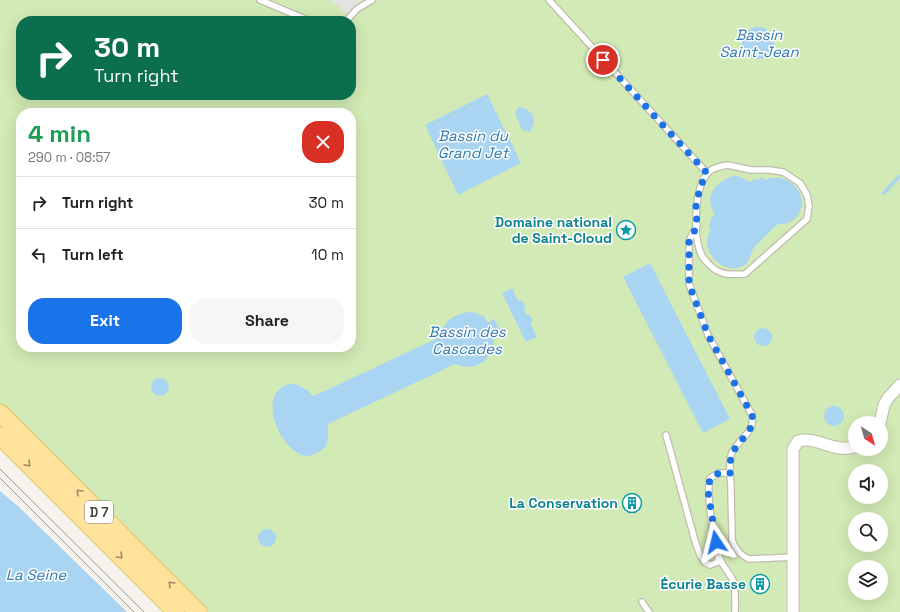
<!DOCTYPE html>
<html lang="en">
<head>
<meta charset="utf-8">
<style>
	:root { --surface:#fff; --page:#f6f6f6; --text:#222; --muted:#767676; --line:#e0e0e0; --accent:#1a73e8 }
	body { margin:0; font-family:"Space Grotesk",sans-serif; background:var(--page); color:var(--text); height:100vh; display:flex; flex-direction:column; font-size:15px; white-space:nowrap }
	* { box-sizing:border-box; margin:0 }
	p { font-size:13px; color:var(--muted) }
	.icon { flex:none; width:22px; height:22px; fill:none; stroke:currentColor; stroke-width:2; stroke-linecap:round; stroke-linejoin:round }
	.map { position:relative; flex:1; overflow:hidden }
	.side { position:absolute; left:16px; top:108px; width:340px; height:244px; display:flex; flex-direction:column; background:var(--surface); border-radius:16px; box-shadow:0 4px 16px #0002 }
	.side>* { flex:none }
	.top-card { position:absolute; left:16px; top:16px; width:340px; height:84px; border-radius:16px; box-shadow:0 4px 16px #0002; background:#0b6e4f; color:#fff; overflow:hidden }
	.needle { width:26px; rotate:143deg }
	.fabs { position:absolute; left:848px; top:416px; display:grid; gap:8px }
	.fabs a { display:grid; place-items:center; width:40px; height:40px; border-radius:50%; background:var(--surface); box-shadow:0 4px 16px #0002; font-size:20px }
	.pin { position:absolute; display:grid; place-items:center; width:34px; height:34px; color:#fff; margin:-17px; border:2px solid #fff; border-radius:50%; box-shadow:0 1px 4px #0007 }
	.me { position:absolute; width:44px; margin:-22px; rotate:350deg; stroke-linejoin:round; filter:drop-shadow(0 0 3px #0008) }
	.turn { display:flex; align-items:center; gap:14px; height:84px; padding:0 12px; font-size:18px }
	.turn .icon { width:52px; height:52px; stroke-width:2.5 }
	.turn b { display:block; font-size:28px; line-height:34px }
	.round { display:grid; place-items:center; flex:none; width:42px; height:42px; border-radius:16px; background:var(--page) }
	.summary { display:flex; align-items:center; justify-content:space-between; height:68px; padding:0 12px }
	h1 { font-size:24px; font-weight:700; line-height:30px; color:#1e9e55 }
	.action { display:flex; gap:8px; margin-top:auto; padding:8px 12px }
	.action a { flex:1; height:46px; border-radius:16px; background:var(--accent); color:#fff; font-size:16px; font-weight:700; line-height:46px; text-align:center }
	.action a+a { background:var(--page); color:var(--text) }
	ul { padding:0; list-style:none }
	li { display:flex; align-items:center; gap:12px; height:52px; padding:0 12px; border-top:1px solid var(--line) }
	li div { flex:1 }
	li b { display:block; font-size:15px }
	li em { font-style:normal }
	.map>svg:first-child { display:block }
	.green { fill:#d2eab5; fill-rule:evenodd }
	.parking { fill:#e5e3e0 }
	.water { fill:#a9d4f2 }
	.lines { fill:none; stroke-linecap:round; stroke-linejoin:round }
	.stream { stroke:#a9d4f2; stroke-width:3.5 }
	.lane-casing { stroke:#c2bbae; stroke-width:8 }
	.street-casing { stroke:#c2bbae; stroke-width:13 }
	.primary-casing { stroke:#e6c16a; stroke-width:19 }
	.lane { stroke:#fff; stroke-width:5.5 }
	.street { stroke:#fff; stroke-width:11 }
	.primary { stroke:#ffe39c; stroke-width:17 }
	.tram { stroke:#9a9a9a; stroke-width:1 }
	.oneway { stroke:#9c8c66 }
	.route { stroke:#1a73e8; stroke-width:7; stroke-dasharray:0 12.6 }
	.labels { text-anchor:middle; stroke-width:3; stroke-linejoin:round; paint-order:stroke }
	.shield { fill:#fff; stroke:#817c74; stroke-width:1 }
	.shield-label { font-size:13px; font-weight:bold; fill:#4b4439 }
	.culture-label { font-size:14px; font-weight:bold; fill:#0d838f; stroke:#fff; text-anchor:end }
	.water-label { font-size:15px; font-style:italic; fill:#2e7ab2; stroke:#fff }
</style>
</head>
<body>
<div class="map">
<svg width="900" height="612" viewBox="0 0 900 612">
	<rect width="100%" height="100%" fill="#f6f3ec"/>
	<!-- green -->
	<path class="green" d="M0,0h900v612h-694l-206,-202zM21,21h330v74h-330zM21,113h330v234h-330zM855,423h26v26h-26zM855,471h26v26h-26zM855,519h26v26h-26zM855,567h26v26h-26z"/>
	<!-- parking -->
	<path class="parking" d="M331,0h30l-14,14z"/>
	<!-- water -->
	<path class="water" d="M742 43a16 16 0 1 1 32 0a16 16 0 1 1-32 0Z
		M487,94l34,69 -63,32 -33,-70z
		M519,107c15,3 19,13 10,25l-7,-2 -7,-17z
		M734,176h4l13,6 3,-3 3,1 6,-3 1,3c11,-4 22,-3 31,6 6,7 9,16 5,25 -3,7 -8,11 -16,13 -2,0 -4,0 -6,0 -2,2 -22,21 -24,24 -5,7 -3,15 -13,19 -15,6 -32,-8 -34,-23 -1,-5 2,-10 4,-14l-2,-3 2,-9 4,-3c-12,-19 1,-34 19,-39z
		M650,263l80,156 -27,14 -80,-156z
		M512,288l7,14 3,-2 4,8 -2,1 2,6 3,-1 4,8 -3,1 7,14 -11,5 -24,-49z
		M469,312l8,1 4,3 2,-1 5,8 6,-4 6,11 -6,5c1,23 -16,38 -39,29l-127,60c0,12 2,23 -11,29 -3,1 -7,3 -11,3 -25,-4 -48,-57 -22,-70 12,-6 21,3 30,10l126,-59c5,-17 12,-22 29,-25z
		M754 337a9 9 0 1 1 18 0a9 9 0 1 1-18 0Z
		M151 387a9 9 0 1 1 18 0a9 9 0 1 1-18 0Z
		M824 416a10 10 0 1 1 20 0a10 10 0 1 1-20 0Z
		M0,491l19,16 108,105h-127z
		M258 538a9 9 0 1 1 18 0a9 9 0 1 1-18 0Z"/>
	<g class="lines">
		<!-- stream -->
		<path class="stream" d="M884,193l16,-17"/>
		<!-- lane casing -->
		<g class="lane-casing">
			<path id="lane" d="M260,0l50,21
				M549,0l158,173
				M345,21l3,-2 9,-10 15,-9
				M728,165l23,5h18l14,2 17,11 7,12 2,11 -2,13 -62,55c-9,0 -19,2 -27,-3 -5,-2 -13,-10 -16,-15 -9,-18 -8,-64 4,-81 4,-7 15,-9 22,-10z
				M697,225l-8,16v43l19,51 44,80c4,18 -16,25 -21,40 -2,9 -1,22 0,31 0,18 1,36 1,54 3,9 8,15 17,19l44,-2
				M666,435l29,106 5,14 6,8 4,2 8,-3v-6
				M730,473h-11l-9,5c-4,15 4,70 12,85 3,6 9,12 11,18 3,9 2,21 2,31
				M642,602l7,10"/>
		</g>
		<!-- street casing -->
		<g class="street-casing">
			<path id="street" d="M880,423l4,-18 4,-7 12,-13
				M793,612v-163l5,-8c20,-5 34,12 57,6"/>
		</g>
		<!-- primary casing -->
		<g class="primary-casing">
			<path id="primary" d="M0,413l198,199
				M0,436l176,176"/>
		</g>
		<!-- lane -->
		<use href="#lane" class="lane"/>
		<!-- street -->
		<use href="#street" class="street"/>
		<!-- primary -->
		<use href="#primary" class="primary"/>
		<!-- tram -->
		<path class="tram" d="M0,469l144,143
			M0,478l134,134"/>
	</g>
	<!-- one-way arrows -->
	<defs><path id="oneway-chevron" d="M-2-3.5L2.5 0L-2 3.5" fill="none" stroke-width="1.6" stroke-linecap="round" stroke-linejoin="round"/></defs>
	<g class="oneway">
		<use href="#oneway-chevron" transform="translate(28 464) rotate(45)"/>
		<use href="#oneway-chevron" transform="translate(79 492) rotate(-135)"/>
		<use href="#oneway-chevron" transform="translate(120 556) rotate(45)"/>
		<use href="#oneway-chevron" transform="translate(171 584) rotate(-135)"/>
	</g>
	<g class="lines">
		<!-- route -->
		<path class="route" d="M603,60l104,113 -7,14 -4,19 1,20 -8,15v43l19,51 44,80c4,16 -14,25 -20,39 -2,5 -2,13 -2,19h-11l-9,5 -2,13 8,51"/>
	</g>
	<!-- icons -->
	<defs>
		<g id="sight-ring" transform="scale(1)"><circle r="9.5" fill="#fff" stroke="#0f9aa8" stroke-width="1.5"/><path d="M0-6L1.8-2.2L6-1.7L2.9 1.2L3.7 5.4L0 3.3L-3.7 5.4L-2.9 1.2L-6-1.7L-1.8-2.2Z" fill="#0f9aa8"/></g>
		<g id="building-ring" transform="scale(1)"><circle r="9.5" fill="#fff" stroke="#0f9aa8" stroke-width="1.5"/><path d="M-4-6H4V6H1V3H-1V6H-4ZM-2.5-4.3h1.7v1.8h-1.7ZM.8-4.3h1.7v1.8H.8ZM-2.5-1h1.7V.8h-1.7ZM.8-1h1.7V.8H.8Z" fill="#0f9aa8"/></g>
	</defs>
	<g fill-rule="evenodd">
		<use href="#sight-ring" x="626" y="230"/>
		<use href="#building-ring" x="632" y="503"/>
		<use href="#building-ring" x="760" y="584"/>
	</g>
	<g class="labels">
		<!-- shield labels -->
		<rect class="shield" x="85" y="501" width="28" height="22" rx="3"/>
		<g class="shield-label">
			<text x="99" y="517">D 7</text>
		</g>
		<!-- culture labels -->
		<g class="culture-label">
			<text x="612" y="227">Domaine national<tspan x="612" dy="16">de Saint-Cloud</tspan></text>
			<text x="618" y="508">La Conservation</text>
			<text x="746" y="589">Écurie Basse</text>
		</g>
		<!-- water labels -->
		<g class="water-label">
			<text x="759" y="40">Bassin<tspan x="759" dy="17">Saint-Jean</tspan></text>
			<text x="473" y="141">Bassin du<tspan x="473" dy="17">Grand Jet</tspan></text>
			<text x="467" y="337">Bassin des<tspan x="467" dy="17">Cascades</tspan></text>
			<text x="36" y="580">La Seine</text>
		</g>
	</g>
</svg>
<div class="fabs">
<a><svg class="needle" viewBox="-14 -14 28 28"><path d="M0-13l5 13h-10z" fill="#e53935"/><path d="M0 13l5-13h-10z" fill="#767676"/></svg></a>
<a><svg class="icon" aria-label="sound" viewBox="0 0 24 24"><path d="M4 9h4l5-4v14l-5-4H4zM17 9q2 3 0 6"/></svg></a>
<a><svg class="icon" aria-label="search" viewBox="0 0 24 24"><circle cx="10" cy="10" r="6"/><path d="M15 15l6 6"/></svg></a>
<a><svg class="icon" aria-label="layers" viewBox="0 0 24 24"><path d="M12 4l9 5-9 5-9-5zM3 14l9 5 9-5"/></svg></a>
</div>
<div class="pin" style="left:603px;top:60px;background:#d93025"><svg class="icon" aria-label="arrive" viewBox="0 0 24 24"><path d="M6 21V4h12l-3 4 3 4H6"/></svg></div>
<svg class="me" style="left:716px;top:542px" viewBox="-20 -20 40 40"><path d="M0-17L14 15 0 8-14 15z" fill="#1a73e8" stroke="#fff" stroke-width="4"/></svg>
<div class="top-card">
<div class="turn"><svg class="icon" aria-label="right" viewBox="0 0 24 24"><path d="M7 20v-9h11M14 6l5 5-5 5"/></svg><div><b>30 m</b>Turn right</div></div>
</div>
<section class="side">
<div class="summary"><div><h1>4 min</h1><p>290 m · 08:57</p></div><a class="round" style="background:#d93025;color:#fff"><svg class="icon" aria-label="close" viewBox="0 0 24 24"><path d="M6 6l12 12M18 6L6 18"/></svg></a></div>
<ul>
<li><svg class="icon" aria-label="right" viewBox="0 0 24 24"><path d="M7 20v-9h11M14 6l5 5-5 5"/></svg><div><b>Turn right</b></div><em>30 m</em></li>
<li><svg class="icon" aria-label="left" viewBox="0 0 24 24"><path d="M17 20v-9H6M10 6l-5 5 5 5"/></svg><div><b>Turn left</b></div><em>10 m</em></li>
</ul>
<div class="action"><a>Exit</a><a>Share</a></div>
</section>
</div>
</body>
</html>
